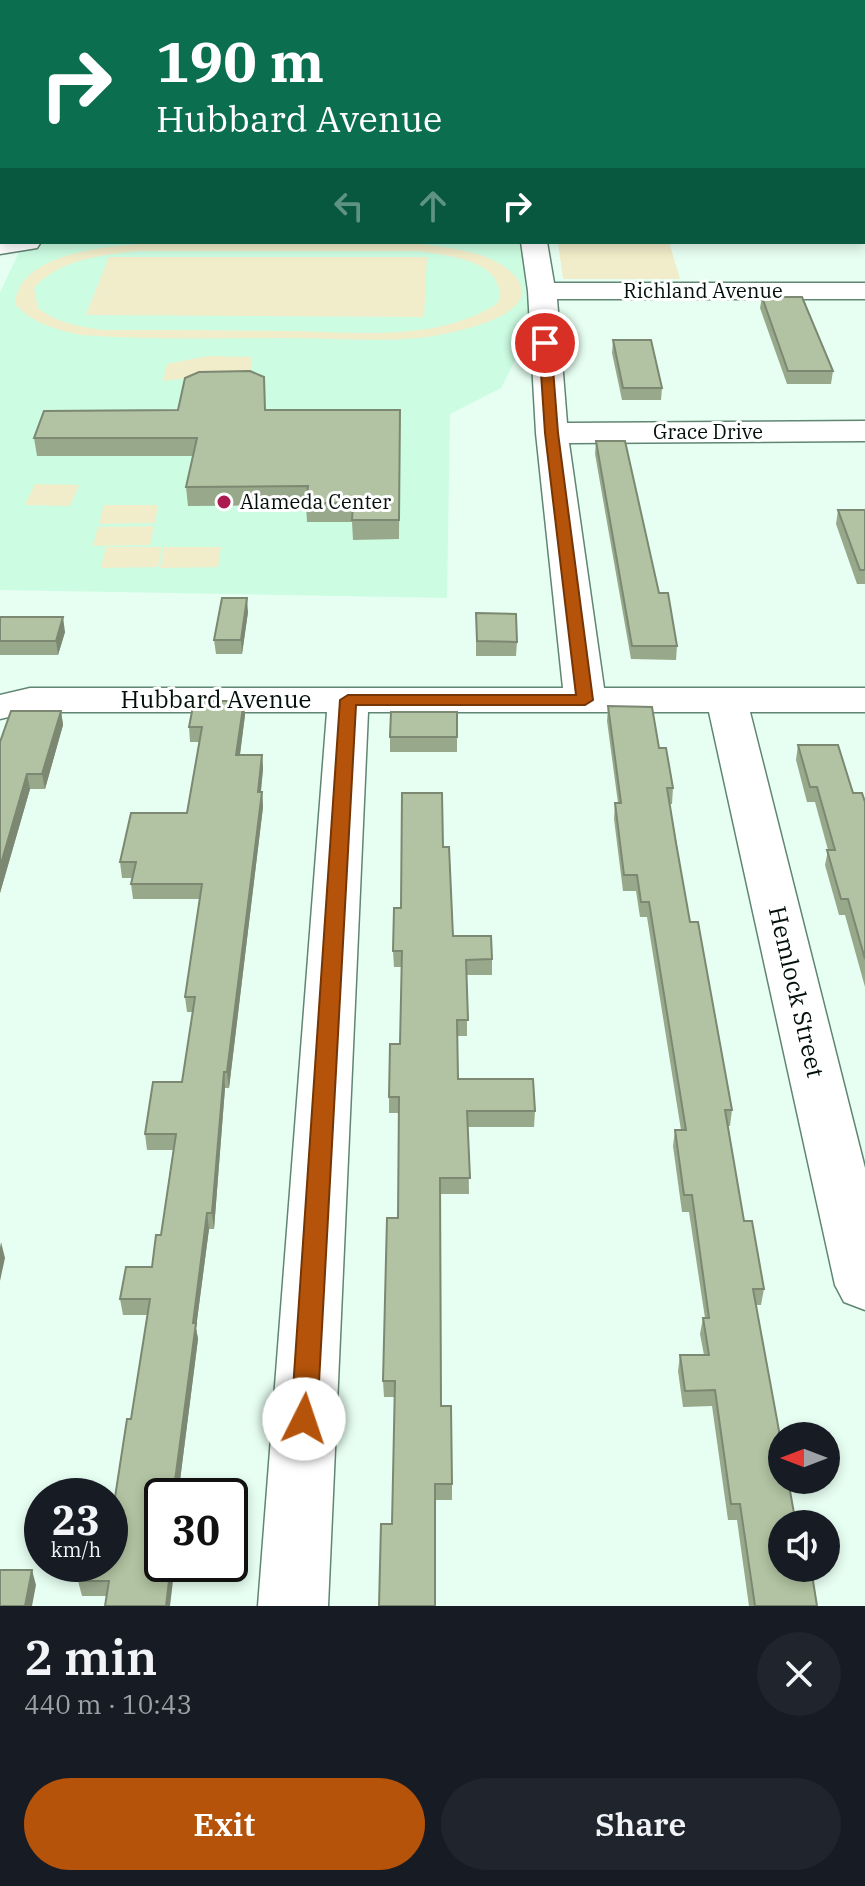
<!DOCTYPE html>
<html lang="en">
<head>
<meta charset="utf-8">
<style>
	:root { --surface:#171b24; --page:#20242c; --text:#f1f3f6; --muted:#9ea1a6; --accent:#b45309 }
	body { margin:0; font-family:"IBM Plex Serif",serif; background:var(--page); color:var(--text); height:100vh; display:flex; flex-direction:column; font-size:30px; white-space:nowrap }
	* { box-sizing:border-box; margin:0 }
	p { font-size:26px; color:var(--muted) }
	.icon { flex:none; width:44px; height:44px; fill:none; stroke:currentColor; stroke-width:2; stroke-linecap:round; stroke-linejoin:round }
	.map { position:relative; height:1606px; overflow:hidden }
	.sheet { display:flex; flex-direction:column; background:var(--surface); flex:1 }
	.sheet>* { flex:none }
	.banner { position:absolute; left:0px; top:0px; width:866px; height:244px; box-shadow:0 4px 12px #0003; background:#0b6e4f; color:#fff; overflow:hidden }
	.needle { width:52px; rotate:270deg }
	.controls { position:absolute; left:768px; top:1422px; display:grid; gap:16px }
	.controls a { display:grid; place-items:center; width:72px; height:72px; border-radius:50%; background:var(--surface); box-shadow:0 4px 12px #0003; font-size:40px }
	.speed { position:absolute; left:24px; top:1478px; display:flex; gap:16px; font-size:40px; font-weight:700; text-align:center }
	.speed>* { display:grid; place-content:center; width:104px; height:104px; border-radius:50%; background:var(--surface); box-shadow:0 4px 12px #0003; line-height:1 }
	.speed small { font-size:20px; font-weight:400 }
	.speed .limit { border:4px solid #111; border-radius:12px; background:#fff; color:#111 }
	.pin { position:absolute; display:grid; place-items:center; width:68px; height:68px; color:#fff; margin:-34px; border:4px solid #fff; border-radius:50%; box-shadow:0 2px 8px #0007 }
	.me { position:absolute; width:88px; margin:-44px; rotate:4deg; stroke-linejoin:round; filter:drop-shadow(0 0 6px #0008) }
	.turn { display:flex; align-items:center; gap:28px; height:168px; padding:0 24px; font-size:36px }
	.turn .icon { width:104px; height:104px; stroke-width:2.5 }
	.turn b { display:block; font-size:56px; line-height:68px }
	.lanes { display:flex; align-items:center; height:76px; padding:0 24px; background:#0003; justify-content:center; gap:40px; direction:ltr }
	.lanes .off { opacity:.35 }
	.round { display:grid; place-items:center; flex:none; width:84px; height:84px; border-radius:42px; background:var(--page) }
	.head { display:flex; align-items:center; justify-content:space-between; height:136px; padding:0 24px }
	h1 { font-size:48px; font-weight:600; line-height:60px }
	.action { display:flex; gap:16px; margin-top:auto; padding:16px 24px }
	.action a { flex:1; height:92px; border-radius:48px; background:var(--accent); color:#fff; font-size:32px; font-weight:600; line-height:92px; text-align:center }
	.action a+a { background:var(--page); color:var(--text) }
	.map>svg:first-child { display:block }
	.built { fill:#ccfce2 }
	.green { fill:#f1ecc9; fill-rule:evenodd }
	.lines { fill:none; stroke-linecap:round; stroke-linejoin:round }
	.canal { fill:#6fadc5; fill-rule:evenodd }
	.minor-casing { stroke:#618573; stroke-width:3 }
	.major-casing { stroke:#469995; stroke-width:3 }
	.minor { fill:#fff; fill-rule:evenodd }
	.major { fill:#a6efed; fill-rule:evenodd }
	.wall { fill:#98a88b }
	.shaded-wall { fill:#7c8871 }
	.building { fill:#b1c3a2; stroke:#7c8871; stroke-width:2 }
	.route { fill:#b45309; stroke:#753606; stroke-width:2 }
	.poi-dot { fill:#ac1b50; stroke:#fff; stroke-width:3 }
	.labels { text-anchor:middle; stroke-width:6; stroke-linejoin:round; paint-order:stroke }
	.far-street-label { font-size:20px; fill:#030f09; stroke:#fff }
	.far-poi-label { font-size:20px; fill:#030f09; stroke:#fff; text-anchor:start }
	.street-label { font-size:24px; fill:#030f09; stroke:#fff }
</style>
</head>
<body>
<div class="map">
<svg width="865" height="1606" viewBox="0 0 865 1606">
	<rect width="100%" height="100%" fill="#e7fff2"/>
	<!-- built -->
	<path class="built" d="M24,242h497l9,89 -29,57 -51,26 -3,184 -447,-8v-298z"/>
	<!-- green -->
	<path class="green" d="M558,242h111l11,37h-117z
		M420,244c30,4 69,7 92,29 45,43 -72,63 -94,65 -43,4 -87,0 -129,0 -69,0 -139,2 -208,-3 -26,-6 -48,-11 -66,-31 5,-75 192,-60 245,-60 53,0 106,0 160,0zM138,251h279c30,4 92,10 81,52 -62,41 -147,28 -217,28 -60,-1 -120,-1 -179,-1 -24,-4 -45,-7 -64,-22l-4,-20c26,-29 67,-33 104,-37z
		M109,257h318l-3,60 -338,-2z
		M208,356l43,1v14l-88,10 4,-17z
		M35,484l44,1 -9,21 -45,-1z
		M104,505h54l-3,18 -56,1z
		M154,526l-4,19 -57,1 5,-19z
		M106,547h56l-4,20 -57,1z
		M164,547h57l-3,20 -58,1z"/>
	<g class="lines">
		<!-- canal -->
		<path class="canal" d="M751,0h64l-66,2z"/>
		<!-- minor casing -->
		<g class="minor-casing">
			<path id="minor" d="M0,35h2v12h-2z
				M0,99h2v14h-2z
				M0,161h2v14h-2z
				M864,183h1v14h-1z
				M0,238l2,4h39l-4,6 -37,6z
				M521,242h26l7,41h311v16h-308l10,124 298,-2v20l-296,2 35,245h261v24h-115l115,456v142l-21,-8 -9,-17 -126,-573h-341l-40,894h-70l69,-894h-297l-30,7v-24l30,-7h533l-27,-255 -8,-142z"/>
		</g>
		<!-- major casing -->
		<g class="major-casing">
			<path id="major" d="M2,210v19l-2,1v-19z"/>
		</g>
		<!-- minor -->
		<use href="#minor" class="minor"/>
		<!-- major -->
		<use href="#major" class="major"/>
	</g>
	<!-- wall -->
	<path class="wall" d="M4,0h43l-1,2h-42z
		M762,297l71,74 -2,13h-44l-27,-76z
		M613,340l49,48 -1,12h-39l-10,-47z
		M178,410h222l-1,129 -46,1 -1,-18h-45l-1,-17 -118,1 -2,-19 7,-31h-156l-3,-18z
		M596,441l63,152 18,53 -1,14 -45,-1 -36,-205z
		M838,510h27v74h-8l-21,-60z
		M248,612l-6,42h-26l-2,-14z
		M476,613l41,29 -1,14h-40z
		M0,617l65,15 -7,23h-58z
		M608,706l51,42 14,40 -1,16h-2l20,118 42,188 -2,16h-2l16,95 20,68 -3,16h-5l26,219 35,82h-68l-12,-86h-9l-16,-114 -29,1 -5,-36 2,-16h24l-4,-21 3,-16h2l-16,-106h-7l-9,-66 2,-16h6l-34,-213h-7l-4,-26h-13l-9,-72 1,-16h3l-11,-82z
		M61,711l2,14 -18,64h-15l-30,104v-151z
		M457,712v40h-67v-15z
		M245,715l-5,40h22l1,14 -2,23h1l1,15 -34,281h-4l-11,141h-5l-13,99 2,11 -20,157h-16l-55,100h-25l-4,-15 32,-17 37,-249h-24l-3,-16 32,-32 9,-32 12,-85h-26l-2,-16 37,-52 11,-70h-6l-2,-15 15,-98h-67l-2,-15 2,-6h-11l-2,-16 67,-49 13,-71h-10l-1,-15z
		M798,745l55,48 12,9v185l-20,-72h-6l-14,-50 3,-15 -13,-48h-8l-11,-42z
		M443,847l10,89 39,23v16h-25v61h-10l1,43 77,32 -1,16h-66l1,67h-29l1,212 11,78v16h-17l-43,24 3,-127h-11l-1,-16 15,-163 1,-105h-10v-16l11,-53 2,-77h-8l-1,-16 8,-43z"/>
	<!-- shaded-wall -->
	<path class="shaded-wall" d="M247,598l1,14 -6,42 -1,-14z
		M63,617l2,15 -7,23 -2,-14z
		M244,701l1,14 -7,54 -2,-14z
		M61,711l2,14 -18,64 -3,-15z
		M262,755l1,14 -4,38 -1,-15z
		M27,774l3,15 -30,104v-26z
		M262,792l1,15 -34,281 -2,-16z
		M224,1072l1,16 -11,141 -2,-16z
		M207,1213l2,16 -13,99 2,11 -20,157h-5z
		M1,1242l4,16 -5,23v-33z
		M171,1564h4l-5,42h-4z
		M32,1570l4,15 -4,21h-7z"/>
	<!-- building -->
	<path class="building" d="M802,0h63l-1,89v-87h-61z
		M864,105h1v57h-1z
		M762,297h40l31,74h-45z
		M613,340h38l11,48h-39z
		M250,371l14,6 1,33h135l-1,110h-47l1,-17h-47l2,-17 -122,1 11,-49h-163l10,-27 134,-1 7,-32 14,-6z
		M596,441h29l34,152h9l9,53h-45z
		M838,510h27v60h-5z
		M222,598h25l-6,42h-27z
		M476,613l40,1 1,28 -40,-1z
		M0,617h63l-7,24h-56z
		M194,701h50l-8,54h26l-4,37h4l-35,280h-3l-12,141h-5l-14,110h3l-23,173h-11v68h9l-5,42h-61l4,-25h-31l3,-17h29v-34l17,-111h4l19,-120h-30l6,-32h26l4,-32h5l15,-101h-31l8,-52h29l13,-85h-10l17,-113h-71l5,-22h-16l11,-49h56l15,-86h-13z
		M608,706l44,1 7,41h7l7,40h-6l9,55 14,79h8l34,188h-7l19,111h8l12,68h-11l29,158v33h6l8,44h-14v44h29l6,38h-62l-15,-102h-9l-16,-114 -30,1 -5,-36h29l-6,-37h6l-17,-123h-8l-9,-65h11l-37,-228h-8l-4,-27h-13l-9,-72h6z
		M11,711h50l-19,63h-15l-27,93v-125z
		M391,712h66v25h-67z
		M798,745h40l15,48h9l3,9v157l-17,-60h-7l-14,-49h8l-18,-63h-7z
		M402,793h40l1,54h6l4,89h38l1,23 -26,1 2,60h-11l1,59h75l2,32h-68l3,67h-30l1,228h10l1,78h-17v122h-56l2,-82h11l3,-143h-12l4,-163h11l1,-121h-10l1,-53h10l2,-93h-9l1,-43h7z
		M0,1570h32l-7,36h-25z"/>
	<!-- route -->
	<path class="route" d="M545,339l6,4 7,90 35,267 -8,5h-229l-39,714 -4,8 -9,3 -9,-3 -4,-8 49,-719 8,-5h228l-31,-262 -6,-90z"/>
	<!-- markers -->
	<circle class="poi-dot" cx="224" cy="502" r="8"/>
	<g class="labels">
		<!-- far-street labels -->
		<g class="far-street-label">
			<text x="703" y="298">Richland Avenue</text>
			<text x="708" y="439">Grace Drive</text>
		</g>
		<!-- far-poi labels -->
		<g class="far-poi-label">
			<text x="240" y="509">Alameda Center</text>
		</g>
		<!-- street labels -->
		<g class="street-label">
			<text x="216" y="708">Hubbard Avenue</text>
			<text transform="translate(796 992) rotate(77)" y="8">Hemlock Street</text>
		</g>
	</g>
</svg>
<div class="controls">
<a><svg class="needle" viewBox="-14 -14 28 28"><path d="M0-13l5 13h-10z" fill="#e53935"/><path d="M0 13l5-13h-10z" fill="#9ea1a6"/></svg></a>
<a><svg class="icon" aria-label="sound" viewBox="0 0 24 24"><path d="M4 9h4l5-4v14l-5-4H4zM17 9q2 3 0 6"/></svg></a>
</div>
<div class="speed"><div>23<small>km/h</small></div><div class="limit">30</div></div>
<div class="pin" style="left:545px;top:343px;background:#d93025"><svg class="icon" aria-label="arrive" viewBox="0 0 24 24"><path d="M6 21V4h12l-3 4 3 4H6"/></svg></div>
<svg class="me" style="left:304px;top:1419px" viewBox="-20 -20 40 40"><circle r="19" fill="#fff"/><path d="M0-13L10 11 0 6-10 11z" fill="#b45309"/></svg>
<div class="banner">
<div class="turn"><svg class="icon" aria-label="right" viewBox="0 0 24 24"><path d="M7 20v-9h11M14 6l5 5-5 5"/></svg><div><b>190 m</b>Hubbard Avenue</div></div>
<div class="lanes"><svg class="icon off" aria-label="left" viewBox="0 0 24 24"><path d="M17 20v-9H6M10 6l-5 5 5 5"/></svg><svg class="icon off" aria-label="ahead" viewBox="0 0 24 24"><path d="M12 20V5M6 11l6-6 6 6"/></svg><svg class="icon" aria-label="right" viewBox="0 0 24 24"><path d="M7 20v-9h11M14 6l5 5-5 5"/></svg></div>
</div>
</div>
<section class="sheet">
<div class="head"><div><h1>2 min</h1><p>440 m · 10:43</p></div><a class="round"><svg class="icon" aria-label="close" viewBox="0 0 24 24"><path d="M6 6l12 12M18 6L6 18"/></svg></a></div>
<div class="action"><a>Exit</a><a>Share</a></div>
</section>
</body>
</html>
